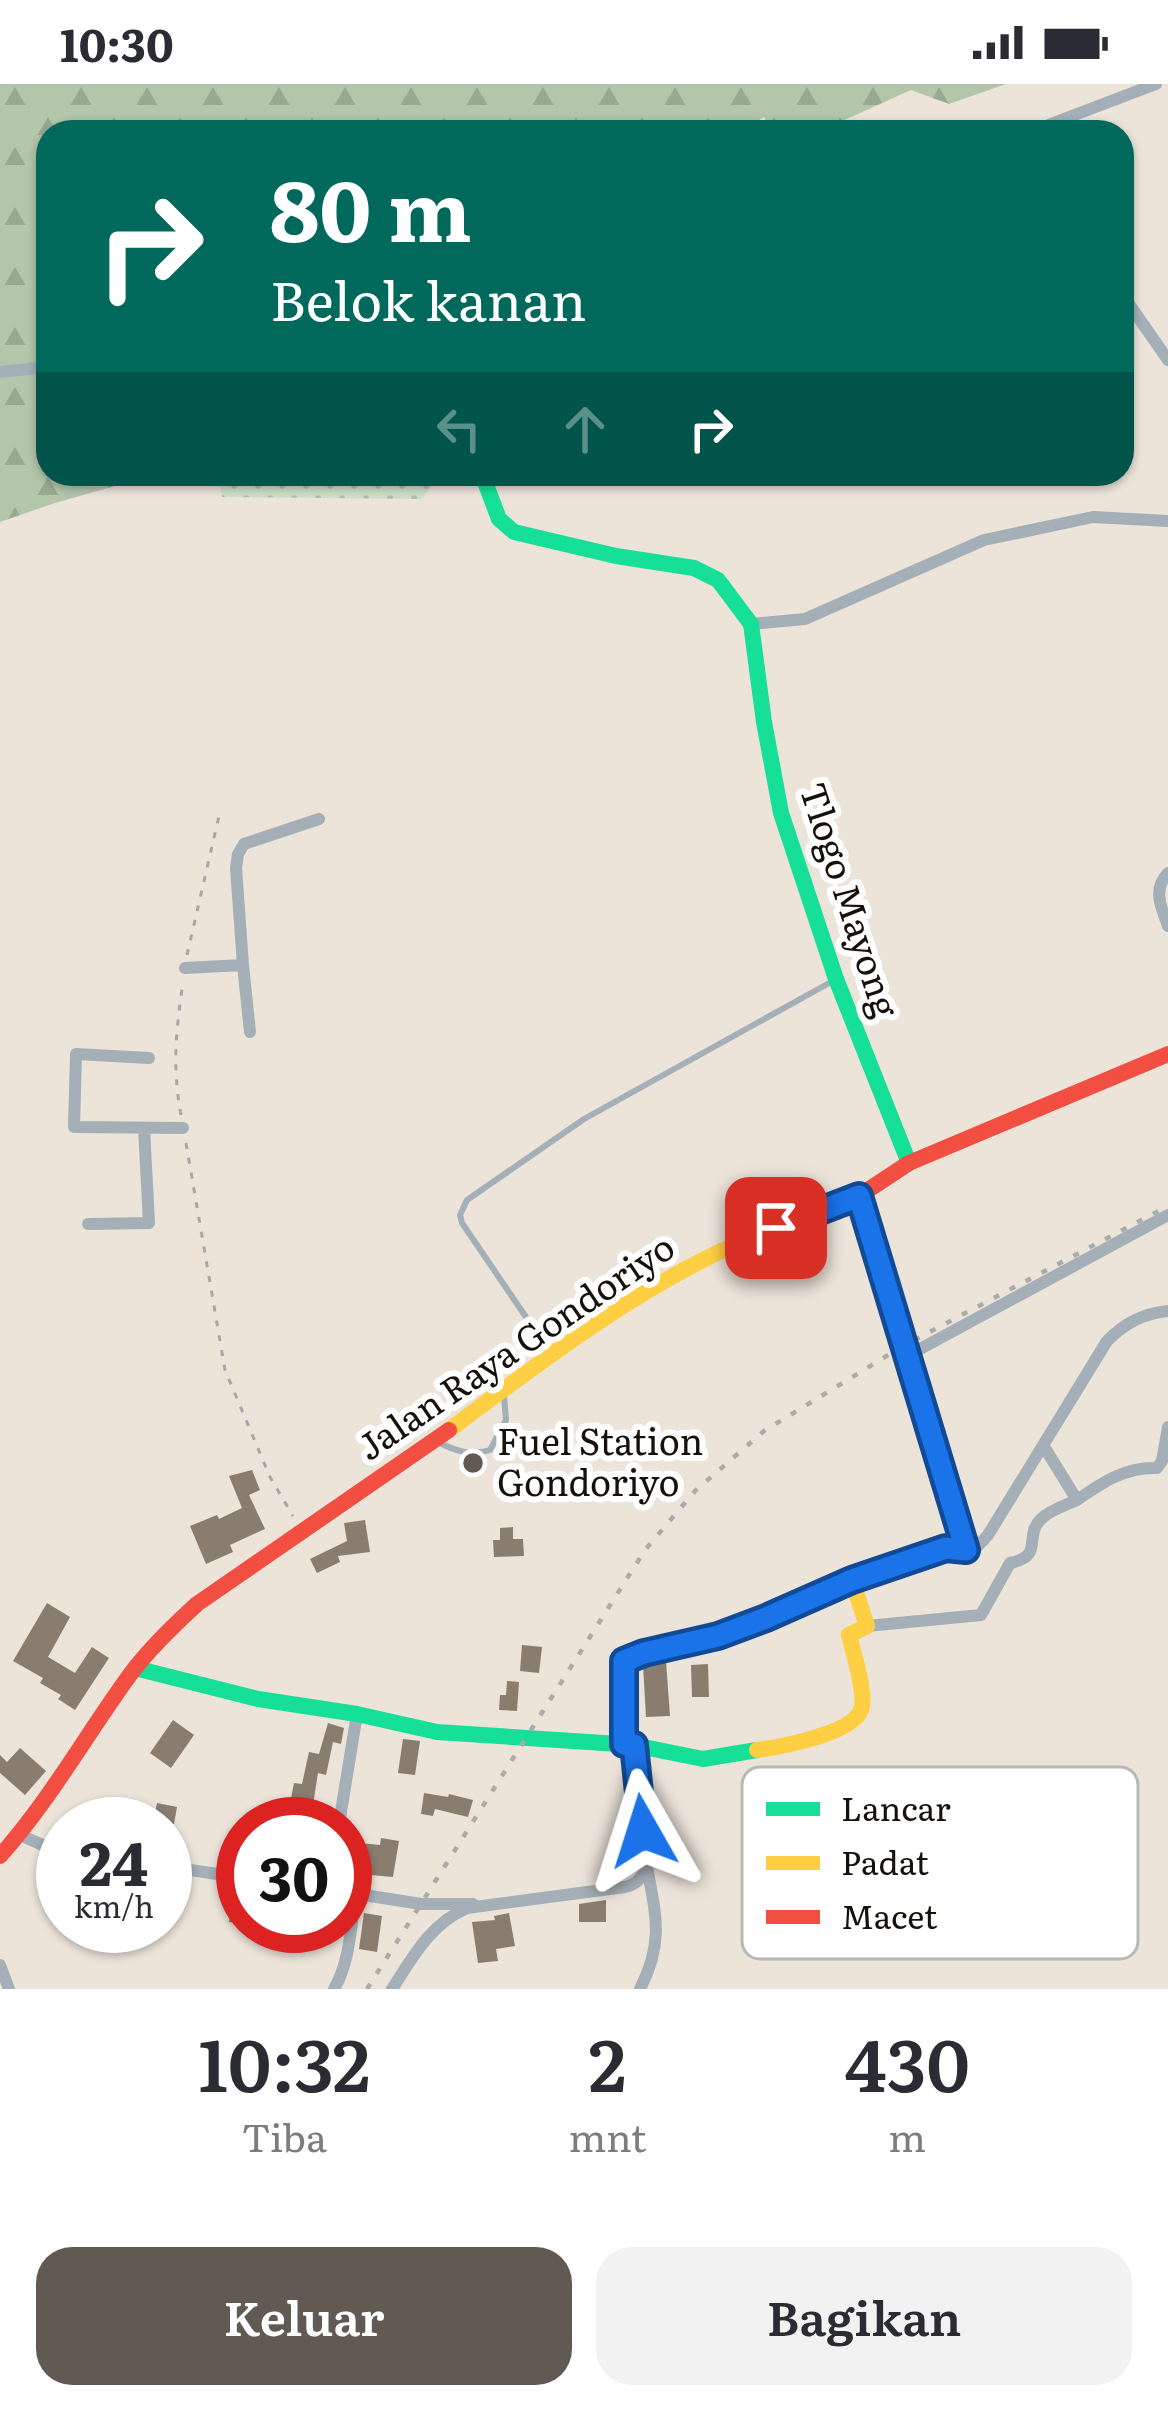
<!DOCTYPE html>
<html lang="id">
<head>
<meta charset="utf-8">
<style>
	:root { --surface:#fff; --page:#f2f2f3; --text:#2b2b33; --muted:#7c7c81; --accent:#615a52 }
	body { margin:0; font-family:Literata,serif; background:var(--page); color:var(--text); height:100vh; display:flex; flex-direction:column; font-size:45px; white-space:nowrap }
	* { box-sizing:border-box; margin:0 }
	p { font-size:39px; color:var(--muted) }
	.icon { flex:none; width:66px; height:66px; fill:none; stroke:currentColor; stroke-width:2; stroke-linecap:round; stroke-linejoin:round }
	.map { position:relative; height:1905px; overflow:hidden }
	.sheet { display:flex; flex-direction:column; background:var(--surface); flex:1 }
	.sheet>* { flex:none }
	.guide { position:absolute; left:36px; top:36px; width:1098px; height:366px; border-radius:36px; box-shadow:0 3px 9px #0004; background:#00695c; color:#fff; overflow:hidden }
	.speed { position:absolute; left:36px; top:1713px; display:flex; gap:24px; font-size:60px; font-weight:700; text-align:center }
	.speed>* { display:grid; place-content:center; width:156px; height:156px; border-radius:50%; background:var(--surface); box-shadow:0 3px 9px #0004; line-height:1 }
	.speed small { font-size:30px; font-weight:400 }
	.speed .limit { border:18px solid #d22; background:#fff; color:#111 }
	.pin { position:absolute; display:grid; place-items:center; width:102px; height:102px; color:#fff; margin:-51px; border-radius:24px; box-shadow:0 6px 18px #0006 }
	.me { position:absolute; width:132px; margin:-66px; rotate:354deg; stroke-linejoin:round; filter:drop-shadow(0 0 9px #0008) }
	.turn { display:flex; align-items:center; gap:42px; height:252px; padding:0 36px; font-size:54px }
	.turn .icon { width:156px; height:156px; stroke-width:2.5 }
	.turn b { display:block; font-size:84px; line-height:102px }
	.lanes { display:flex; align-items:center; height:114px; padding:0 36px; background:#0003; justify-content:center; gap:60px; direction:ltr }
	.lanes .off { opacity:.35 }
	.eta { display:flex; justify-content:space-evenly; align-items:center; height:204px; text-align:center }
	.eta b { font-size:72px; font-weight:600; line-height:84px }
	.action { display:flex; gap:24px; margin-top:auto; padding:24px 36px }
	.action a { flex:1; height:138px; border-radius:36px; background:var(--accent); color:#fff; font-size:48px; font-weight:600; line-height:138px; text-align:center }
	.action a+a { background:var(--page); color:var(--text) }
	.status { display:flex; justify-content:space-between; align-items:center; height:84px; padding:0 60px; background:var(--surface); direction:ltr }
	.status svg { height:33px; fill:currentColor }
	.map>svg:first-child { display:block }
	.grass { fill:url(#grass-dots) }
	.forest { fill:url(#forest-firs) }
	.building { fill:#897d70 }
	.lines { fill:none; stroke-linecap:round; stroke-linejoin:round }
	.path { stroke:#a5a7a8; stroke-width:3; stroke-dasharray:6 9; stroke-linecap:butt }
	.lane { stroke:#a5afb7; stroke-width:6 }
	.street { stroke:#a5afb7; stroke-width:12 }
	.fast { stroke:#16e098; stroke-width:16 }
	.slow { stroke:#ffcf43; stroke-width:16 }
	.jam { stroke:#f24e42; stroke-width:16 }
	.rail { stroke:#ababa9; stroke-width:4.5; stroke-dasharray:6 12; stroke-linecap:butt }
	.route-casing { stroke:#114b97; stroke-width:30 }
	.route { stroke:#1a73e8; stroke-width:21 }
	.poi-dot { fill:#615a52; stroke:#fff; stroke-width:4.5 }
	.labels { text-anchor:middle; stroke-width:12; stroke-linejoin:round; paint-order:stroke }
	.street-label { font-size:36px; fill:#16110a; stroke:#fff }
	.poi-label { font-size:36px; fill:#16110a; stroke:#fff; text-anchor:start }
	.key { fill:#fff; stroke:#b9b8b6; stroke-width:3 }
	.key-label { font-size:33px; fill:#16110a }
</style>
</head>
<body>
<div class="status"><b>10:30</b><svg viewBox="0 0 49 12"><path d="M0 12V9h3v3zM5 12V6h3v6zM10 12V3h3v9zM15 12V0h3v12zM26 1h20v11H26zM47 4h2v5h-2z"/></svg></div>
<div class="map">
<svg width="1168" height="1905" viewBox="0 0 1168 1905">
	<defs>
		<pattern id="grass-dots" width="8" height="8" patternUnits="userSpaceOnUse" patternTransform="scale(3)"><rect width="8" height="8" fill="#d0dec6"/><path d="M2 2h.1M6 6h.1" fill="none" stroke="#b2bda9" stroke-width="1.8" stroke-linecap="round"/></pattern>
		<pattern id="forest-firs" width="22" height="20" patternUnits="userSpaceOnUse" patternTransform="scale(3)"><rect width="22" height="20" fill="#b3c6a9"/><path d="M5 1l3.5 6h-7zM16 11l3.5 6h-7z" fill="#99a990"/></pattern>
	</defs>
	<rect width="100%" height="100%" fill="#ece3d9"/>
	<!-- grass -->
	<path class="grass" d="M218,390h223l-19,25 -200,-2z"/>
	<!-- forest -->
	<path class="forest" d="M0,0h1006l-57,20 -38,-14 -93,42h-44l-10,-15 -24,15h-692v342h109l-102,29 -55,19z"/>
	<!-- building -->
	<path class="building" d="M252,1386l8,20 -11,5 16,34 -35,16 3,7 -27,12 -16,-38 27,-11 2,4 23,-11 -13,-32z
		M365,1436l5,32 -32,4 2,6 -23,11 -7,-14 37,-18 -3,-18z
		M513,1443v12h10l1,17 -30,1 -1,-17h7v-12z
		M47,1519l23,14 -22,40 27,16 17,-26 17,11 -34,52 -17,-11 3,-4 -21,-12 3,-5 -30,-17z
		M522,1561l20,2 -3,26 -19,-2z
		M666,1577l4,55 -24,1 -3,-52z
		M708,1580l1,33h-17l-1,-32z
		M507,1597l12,1 -2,29 -18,-1 1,-15h6z
		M173,1636l21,15 -23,33 -21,-15z
		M328,1639l16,5 -3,16 -8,-2 -7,33 -8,-2 -8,51h-24l8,-41 8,1 7,-32 10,2z
		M403,1655l17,2 -5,34 -17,-2z
		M20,1664l26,23 -21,24 -25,-22v-18l7,7z
		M424,1709l24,4 1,-3 24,6 -5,17 -33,-8 -2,7 -12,-2z
		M157,1719l20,4 -3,17h-21z
		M381,1754l18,3 -6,36 -46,-4 3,-31 30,3z
		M234,1803l9,1v36l-14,-2z
		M606,1816v22h-27v-18z
		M364,1829l18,3 -5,36 -18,-3z
		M509,1829l6,33 -19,3 2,12 -20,2 -6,-41 23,-2 -1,-4z"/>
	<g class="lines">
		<!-- path -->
		<path class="path" d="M187,871l32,-139
			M181,1031c-9,-49 -5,-84 2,-133
			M186,1059l39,227 45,107 23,39"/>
		<!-- lane -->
		<path class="lane" d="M549,1267l-87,-128 -2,-8 7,-15 117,-81 247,-137
			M438,1358c17,9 33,14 52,8l16,-30 -2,-24"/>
		<!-- street -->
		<path class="street" d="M1030,48l126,-48
			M1122,210l46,66
			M0,288l48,-5
			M751,540l54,-5 179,-79 109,-23 75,4
			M1168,789c-16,17 -7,33 0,53
			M243,881l-7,-97 2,-14 6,-10 75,-25
			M185,884l58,-3 7,67
			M149,974l-73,-4 -2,73 109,1
			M859,1112l107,354 11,-3 11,-12 119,-194c18,-18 35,-27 61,-30
			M88,1140l61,-1 -5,-95
			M907,1272l261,-141
			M1043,1361l34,55c26,-18 48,-33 80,-32l5,-7 6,-34
			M867,1542l114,-11 29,-52c35,-7 13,-26 31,-44 9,-9 25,-14 36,-19
			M624,1660v-83c30,-14 66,-16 98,-27 62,-20 119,-51 181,-71 24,-7 38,-16 63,-13
			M339,1740l18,-110
			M20,1751l43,19
			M165,1782l78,12
			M345,1808l76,12h52
			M0,1881l9,24
			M334,1905c16,-27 17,-64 22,-95
			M392,1905c21,-32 38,-65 75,-81l158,-21c13,-3 16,-9 22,-21l-13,-121
			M640,1905c24,-47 16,-73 7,-122"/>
		<!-- fast -->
		<path class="fast" d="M482,390l17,45 15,13 102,24 78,12 24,12 33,44 13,98 17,91 55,166 73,184
			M135,1584l123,31 99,15 80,18 197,13 69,14 54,-9"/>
		<!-- slow -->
		<path class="slow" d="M449,1346c87,-65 185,-140 285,-185 42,-19 87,-31 128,-51
			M757,1666c23,-3 95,-16 104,-40 6,-15 -8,-58 -12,-75l18,-9 -15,-46"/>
		<!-- jam -->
		<path class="jam" d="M862,1110l47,-31 259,-109
			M0,1772c51,-57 87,-123 132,-184 19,-25 42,-47 65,-68l252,-174"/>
		<!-- rail -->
		<path class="rail" d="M367,1905l278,-439 50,-59 69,-60 139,-85 265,-140"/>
	</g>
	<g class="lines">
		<!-- route casing -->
		<g class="route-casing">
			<path id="route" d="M643,1747l-9,-86 -10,-1v-83l20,-8 74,-17 48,-18 86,-38 94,-32 20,2 -107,-354 -83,32"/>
		</g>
		<!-- route -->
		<use href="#route" class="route"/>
	</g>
	<!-- markers -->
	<circle class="poi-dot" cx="473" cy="1379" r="12"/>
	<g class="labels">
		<!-- street labels -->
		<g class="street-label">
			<text transform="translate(849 816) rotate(72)" y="13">Tlogo Mayong</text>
			<text transform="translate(516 1263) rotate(-34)" y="13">Jalan Raya Gondoriyo</text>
		</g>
		<!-- poi labels -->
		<g class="poi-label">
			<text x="497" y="1371">Fuel Station<tspan x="497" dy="41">Gondoriyo</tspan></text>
		</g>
	</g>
	<!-- legend -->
	<rect x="742" y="1683" width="396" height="192" rx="18" class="key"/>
	<rect x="766" y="1718" width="54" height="14" fill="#16e098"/>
	<rect x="766" y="1772" width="54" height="14" fill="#ffcf43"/>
	<rect x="766" y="1826" width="54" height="14" fill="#f24e42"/>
	<g class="key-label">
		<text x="841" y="1737">Lancar</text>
		<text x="841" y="1791">Padat</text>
		<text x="841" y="1845">Macet</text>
	</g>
</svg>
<div class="speed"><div>24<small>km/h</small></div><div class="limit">30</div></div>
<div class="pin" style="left:776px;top:1144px;background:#d93025"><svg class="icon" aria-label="arrive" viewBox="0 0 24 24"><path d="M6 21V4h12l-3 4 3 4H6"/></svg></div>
<svg class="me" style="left:643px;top:1747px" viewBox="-20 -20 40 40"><path d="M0-17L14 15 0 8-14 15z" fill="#1a73e8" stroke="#fff" stroke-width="4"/></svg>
<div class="guide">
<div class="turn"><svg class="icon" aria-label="right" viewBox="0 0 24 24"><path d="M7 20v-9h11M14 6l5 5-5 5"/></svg><div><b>80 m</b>Belok kanan</div></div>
<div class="lanes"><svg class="icon off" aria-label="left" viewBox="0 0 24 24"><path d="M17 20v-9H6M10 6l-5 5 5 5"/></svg><svg class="icon off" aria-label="ahead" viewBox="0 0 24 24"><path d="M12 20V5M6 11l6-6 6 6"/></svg><svg class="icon" aria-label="right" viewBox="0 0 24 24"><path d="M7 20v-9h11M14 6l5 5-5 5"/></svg></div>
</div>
</div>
<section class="sheet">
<div class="eta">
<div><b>10:32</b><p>Tiba</p></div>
<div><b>2</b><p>mnt</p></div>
<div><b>430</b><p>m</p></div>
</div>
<div class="action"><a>Keluar</a><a>Bagikan</a></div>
</section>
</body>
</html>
